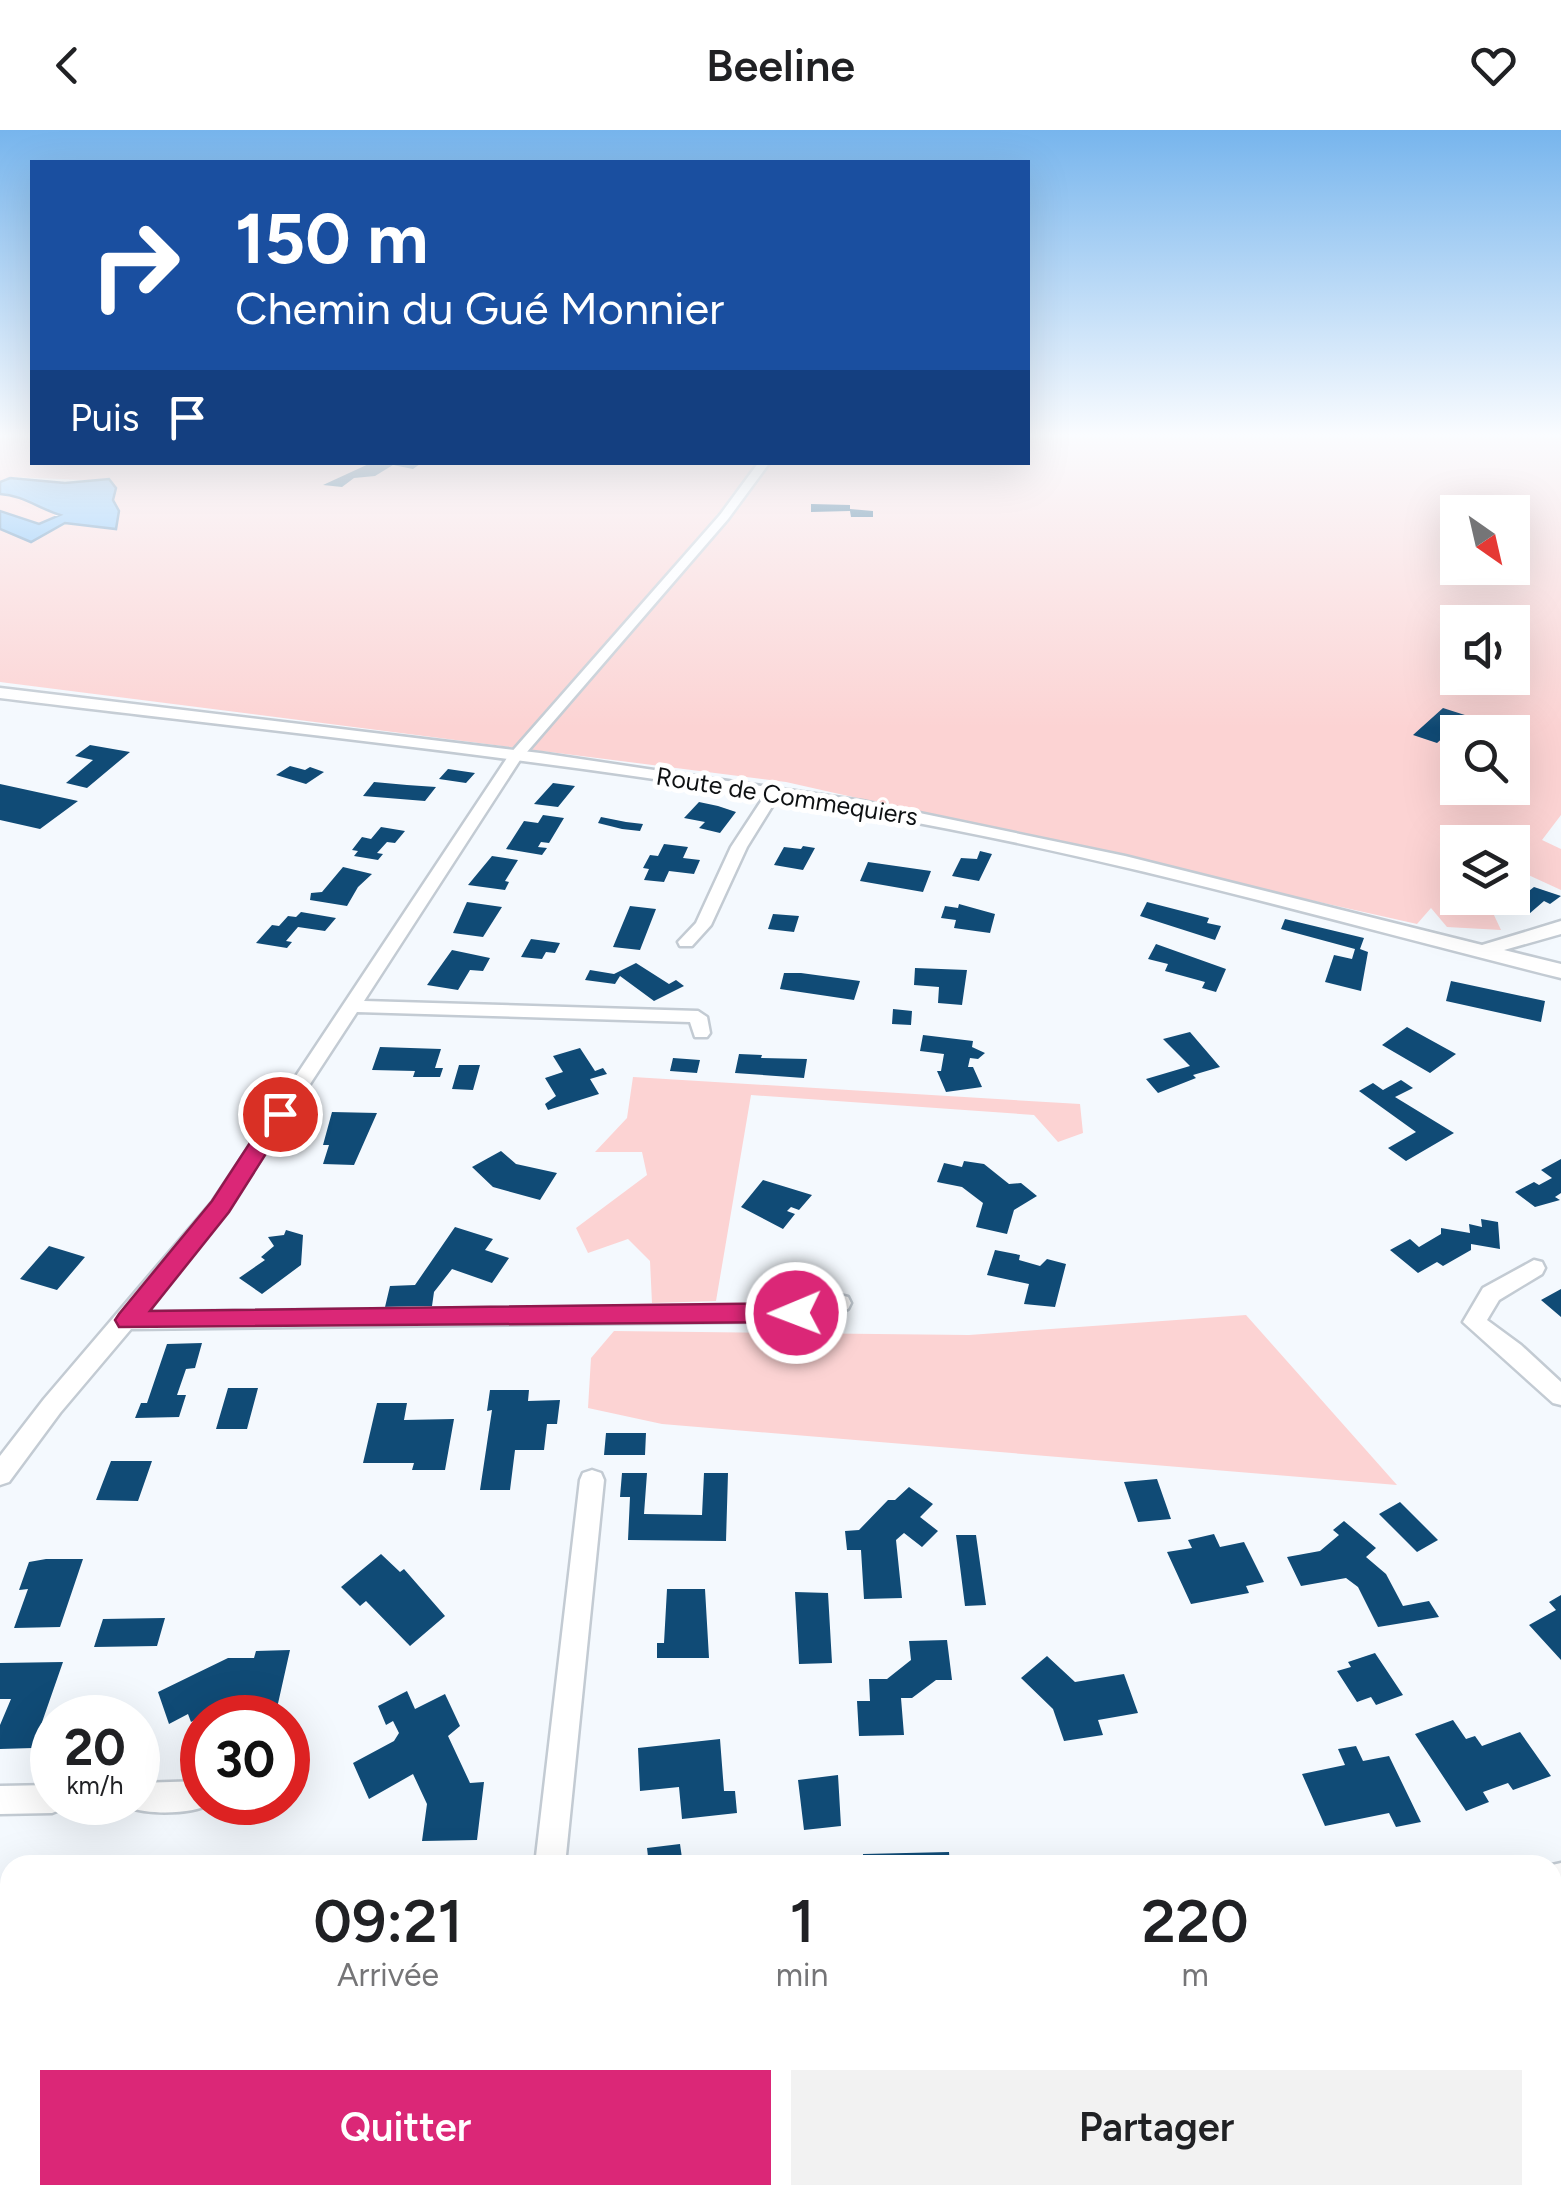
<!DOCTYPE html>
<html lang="fr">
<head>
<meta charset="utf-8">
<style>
	:root { --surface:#fff; --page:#f2f2f2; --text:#202124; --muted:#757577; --accent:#db2777 }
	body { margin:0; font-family:Figtree,sans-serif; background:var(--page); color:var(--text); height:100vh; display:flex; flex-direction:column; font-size:38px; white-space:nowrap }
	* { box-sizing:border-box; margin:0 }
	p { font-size:32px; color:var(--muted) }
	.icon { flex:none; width:55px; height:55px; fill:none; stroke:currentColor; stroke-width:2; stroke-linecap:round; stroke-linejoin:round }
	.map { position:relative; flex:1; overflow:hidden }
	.details { position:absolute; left:0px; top:1725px; width:1562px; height:350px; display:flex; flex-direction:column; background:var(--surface); border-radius:30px 30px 0 0; box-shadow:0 10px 40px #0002 }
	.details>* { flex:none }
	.top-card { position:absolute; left:30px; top:30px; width:1000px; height:305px; border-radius:0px; box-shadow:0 10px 40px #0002; background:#1a4fa0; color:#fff; overflow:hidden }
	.needle { width:65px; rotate:146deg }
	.buttons { position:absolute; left:1440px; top:365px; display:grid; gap:20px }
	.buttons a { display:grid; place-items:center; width:90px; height:90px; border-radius:0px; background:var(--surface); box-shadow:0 10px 40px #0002; font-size:50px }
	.speed { position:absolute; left:30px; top:1565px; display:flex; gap:20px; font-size:50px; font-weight:700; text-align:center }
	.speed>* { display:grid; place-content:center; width:130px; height:130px; border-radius:50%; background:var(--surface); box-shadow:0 10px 40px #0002; line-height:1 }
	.speed small { font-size:25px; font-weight:400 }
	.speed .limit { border:15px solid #d22; background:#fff; color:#111 }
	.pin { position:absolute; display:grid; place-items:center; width:85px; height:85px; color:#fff; margin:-42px; border:5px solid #fff; border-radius:50%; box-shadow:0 2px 10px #0007 }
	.me { position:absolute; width:110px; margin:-55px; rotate:269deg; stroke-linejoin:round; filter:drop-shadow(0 0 8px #0008) }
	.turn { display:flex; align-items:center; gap:35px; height:210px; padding:0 40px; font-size:45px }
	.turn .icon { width:130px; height:130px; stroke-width:2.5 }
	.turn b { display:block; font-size:70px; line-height:85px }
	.then { display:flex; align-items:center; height:95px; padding:0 40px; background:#0003; gap:20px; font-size:38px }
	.eta { display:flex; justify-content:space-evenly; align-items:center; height:170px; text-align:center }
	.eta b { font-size:60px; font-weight:600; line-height:70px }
	.cta { display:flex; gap:20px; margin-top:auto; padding:20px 40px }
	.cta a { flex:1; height:115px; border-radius:0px; background:var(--accent); color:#fff; font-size:40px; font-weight:600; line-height:115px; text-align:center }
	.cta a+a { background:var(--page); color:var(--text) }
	header { display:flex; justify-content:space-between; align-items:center; height:130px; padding:0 40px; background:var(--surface); font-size:45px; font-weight:600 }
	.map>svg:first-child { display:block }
	.green { fill:#fcd3d3; fill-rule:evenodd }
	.water { fill:#6eb6f4; stroke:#5184b0; stroke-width:2.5 }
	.building { fill:#104b76 }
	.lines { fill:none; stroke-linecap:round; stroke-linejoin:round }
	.minor-casing { stroke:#c3cbd3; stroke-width:5 }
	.tertiary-casing { stroke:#c3cbd3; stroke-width:5 }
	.minor { fill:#fff; fill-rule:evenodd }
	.tertiary { fill:#fff; fill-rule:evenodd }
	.route { fill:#db2777; stroke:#8e194d; stroke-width:2.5 }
	.labels { text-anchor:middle; stroke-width:10; stroke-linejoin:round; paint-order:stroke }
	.far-street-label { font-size:25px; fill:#0e1113; stroke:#fff }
</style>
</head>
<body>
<header><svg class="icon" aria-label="back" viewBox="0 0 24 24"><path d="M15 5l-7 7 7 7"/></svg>Beeline<svg class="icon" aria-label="heart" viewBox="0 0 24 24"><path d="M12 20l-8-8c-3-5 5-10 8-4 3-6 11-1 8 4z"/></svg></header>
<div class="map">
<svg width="1561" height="2075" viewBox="0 0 1561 2075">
	<rect width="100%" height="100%" fill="#f4f9fe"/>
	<!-- green -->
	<path class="green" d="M0,307h32v25h996v-25h533v378l-19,25 19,9v41l-48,-22 -1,-26h-54l-1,34 -6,8h6l1,14h28l15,32 -54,-3 -16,-19 -14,16 -631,-142 -786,-100v-153l31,13 82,-42 3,-11 -6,-8 -100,-4 -10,5zM1458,382h54v56h-54zM1458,492h54v56h-54zM1458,602h54v56h-54z
		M0,364c23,1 36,14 58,20l-19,10 -39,-13z
		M633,947l447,27 3,29 -25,9 -24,-27 -283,-20 -35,206 -64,2 -2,-42 -22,-22 -40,14 -12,-25 71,-53 -5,-23h-47l32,-34z
		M1246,1185l151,170 -735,-61 -74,-16 3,-50 23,-27 355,4z
		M1561,1788v287h-1561v-5l75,-5h1477v-275z"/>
	<!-- water -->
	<path class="water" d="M10,348l55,5 44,-4 7,9 -3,12 6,11 -3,18 -51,-6 -34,19 -31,-13v-18l39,13 21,-9c-22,-7 -38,-20 -60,-21v-12z"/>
	<!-- building -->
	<path class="building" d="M373,332h50l-10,7 -20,-4 -18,11 -21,2 -12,9 -19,-2z
		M811,374l39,1v4l23,2v6h-22l-1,-6 -39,1z
		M1443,578l25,8 -31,27 -24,-8z
		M90,615l40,7 -43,36 -21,-5 27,-23 -18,-4z
		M290,636l15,4 5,-3 14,5 -18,12 -30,-9z
		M448,639l27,4 -9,10 -27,-4z
		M374,652l33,3 29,2 -11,14 -62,-5z
		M553,653l22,3 -17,21 -24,-3z
		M0,654l78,17 -38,28 -40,-9z
		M699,672l19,4 18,6 -16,21 -21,-5 6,-6 -21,-4z
		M543,685l21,3 -15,25 -8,-1 -3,5 9,1 -5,7 -36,-6 18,-28 14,2z
		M601,687l25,5 17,2 -3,7 -18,-2 -24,-6z
		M381,697l24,4 -10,12 -8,-1 -10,11 6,1 -5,6 -24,-4 4,-5 -6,-1 10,-13 9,2z
		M664,714l24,3 -5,11 17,2 -6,14 -25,-3 -5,11 -20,-2 5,-11 -6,-1 7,-13 8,1z
		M803,716l12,2 -12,22 -29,-5 10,-18 17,2z
		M980,721l12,3 -13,27 -27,-5 9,-18 16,1z
		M492,726l26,4 -13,21 4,1 -4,8 -37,-5z
		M868,732l63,9 -8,21 -63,-11z
		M343,737l29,7 -14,13 -11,19 -37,-6 1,-7 11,-1z
		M1534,757l27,9 -11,8 -6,-3 -15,13 -18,-9z
		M467,772l35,5 -19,30 -30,-4z
		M1147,772l62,16 -2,5 14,3 -6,14 -75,-24z
		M959,774l36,10 -5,19 -36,-5 2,-8 -15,-2 4,-12 13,2z
		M630,776l26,3 -16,41 -27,-3z
		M301,782l35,6 -11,13 -27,-4 -12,14 6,1 -5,6 -31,-5 16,-18 7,1 9,-10 8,1z
		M773,784l26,2 -5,16 -26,-3z
		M1285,789l79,19 -4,11 8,3 -7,39 -36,-9 9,-27 18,4 3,-10 -74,-20z
		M531,809l29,4 -5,10 -9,-1 -4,7 -21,-2z
		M1156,814l70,25 -10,23 -14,-4 3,-6 -40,-11 3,-7 -20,-5z
		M452,820l38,8 -7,13 -13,-1 -12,20 -31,-5z
		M636,833l33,21 7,-4 8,6 -30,15 -34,-25 -5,8 -30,-4 5,-10 24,4z
		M915,838l52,2 -5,35 -24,-2 1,-16 -25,-2z
		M784,843h17l59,8 -6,19 -74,-11z
		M1451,851l94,20 -4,21 -95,-21z
		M893,879l19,2 -1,14 -19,-1z
		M1407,897l49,27 -26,19 -48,-28z
		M1190,902l30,35 -27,8 3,3 -38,15 -12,-14 44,-13 -27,-27z
		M923,905l50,6 -1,6 13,6 -7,6 -8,-1 -2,9h5l9,20 -36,5 -9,-21h4l3,-17 -24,-3z
		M380,917l61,2 -6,19h8l-3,9h-27l2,-6 -43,-1z
		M580,918l15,23 8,-3 4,6 -17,5 9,15 -51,16 -3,-6 11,-8 -11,-18 18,-6 -10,-16z
		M739,924l23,1 -1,3 46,1 -3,19 -69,-5z
		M673,928l27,2 -3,13 -27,-2z
		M459,935h21l-7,25 -21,-1z
		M1401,950l12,8 -18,9 59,36 -48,28 -18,-13 28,-16 -57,-41 14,-8 10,7z
		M332,982l45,1 -23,52 -31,-1 6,-19h-6z
		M501,1021l15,13 41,9 -17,27 -47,-13 -21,-20z
		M1561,1029v34l-6,4 5,3 -25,7 -20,-15 19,-10 5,3 13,-7 -11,-8z
		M964,1031l20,3 25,20 12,-1 16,13 -23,14 -7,24 -31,-7 7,-24 -21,-16 -25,-5 7,-19 18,4z
		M763,1050l49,15 -13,15 -8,-3 -4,4 8,3 -12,15 -42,-22z
		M1481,1089l17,3 2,27 -29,-5v6l-28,16 -6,-4 -19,11 -28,-23 20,-11 9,8 22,-13v-6l29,5 -1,-9 13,3z
		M455,1097l38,12 -8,11 24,8 -17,25 -40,-14 -18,23 -2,14 -47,1 5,-21 25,-1z
		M286,1100l17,5 -2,30 -39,29 -23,-16 26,-18 -4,-3 13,-11 -6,-9 16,-2z
		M49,1116l36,11 -28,33 -37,-11z
		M995,1120l25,5 -1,5 21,6 7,-7 19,5 -11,43 -31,-3 5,-20 -42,-9z
		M1561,1159v28l-20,-17z
		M202,1213l-7,25 -9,1 -9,26h9l-7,22 -44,1 6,-15h6l20,-59z
		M228,1258h30l-11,41h-31z
		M490,1260h39l-1,11 32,-1 -3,24h-10l-3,26h-29l-5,40h-30l12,-80 -5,1z
		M377,1273h30l-3,17 50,-1 -9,51h-33l2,-7h-51z
		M606,1303h40l-1,22h-41z
		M111,1331h41l-14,40 -42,-1z
		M622,1343h25l-3,41 58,1 2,-42h24l-2,68 -98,-1 2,-43h-10z
		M1157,1349l14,40 -33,3 -14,-40z
		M909,1357l24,17 -13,13 18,14 -16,16 -18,-14 -8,7 6,58 -38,1 -3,-49h-14l-2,-19 14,-1 29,-30h7z
		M1400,1372l38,38 -21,12 -38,-38z
		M1344,1391l32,27 -10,9 20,17 17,32 26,-5 10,16 -61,10 -20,-40 -12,-9 -45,8 -14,-29 33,-6 19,-16 -6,-5z
		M1214,1404l6,13 24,-5 20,40 -18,4 3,7 -58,11 -24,-52 25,-4 -4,-8z
		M956,1405h20l10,70 -21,1z
		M381,1424l19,18 4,-3 41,47 -35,30 -44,-45 -6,5 -19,-19z
		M46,1429h37l-23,68 -46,1 14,-39 -9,1 10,-28z
		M667,1459h38l4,69h-52v-15h7z
		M795,1462l33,1 4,70 -33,1z
		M1561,1465v65l-32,-35 27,-15 -7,-8z
		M165,1488l-8,28 -63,1 9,-28z
		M947,1510l5,40h-16l-24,18h-11l3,37 -45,1 -2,-35h13l-1,-22h18l24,-19 -2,-19z
		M290,1520l-13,58 -48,-5 -38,19 -3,-8 -19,10 -11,-32 70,-34h26l2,-7z
		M1375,1523l28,42 -27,10 -5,-8 -14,5 -20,-31 14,-4 -3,-5z
		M1047,1526l28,26 49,-8 14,39 -40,7 5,15 -39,6 -11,-32 -32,-31z
		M63,1532l-30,86 -33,1v-24l11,-26h-11v-36z
		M407,1561l8,18 30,-15 15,32 -12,10 22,47 14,-1 -7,58 -55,1 5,-37 -14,-30 -44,25 -16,-36 41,-22 5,-8 -6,-12 -7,4 -8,-19z
		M1453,1590l13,19 9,-3 7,10 38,-14 31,44 -38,14 -5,-7 -25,9 6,10 -23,9 -51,-77z
		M720,1609l4,52h11l2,22 -55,6 -3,-32 -39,4 -2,-43z
		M1356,1616l7,15 26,-5 32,66 -25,5 -7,-14 -64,13 -23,-52 43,-9 -7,-16z
		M838,1645l3,51 -37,4 -6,-50z
		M680,1714l3,21h-34l-2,-17z
		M949,1722l1,13h-87v-11z
		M0,1809h10v35h-10z"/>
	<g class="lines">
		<!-- minor casing -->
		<g class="minor-casing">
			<path id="minor" d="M759,332h11l-42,57 -208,241 -156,241 334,10 9,6 3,16 -3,4h-12l-5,-15 -333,-10 -130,199 -82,101 652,-7 43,-10 8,2 3,6 -3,6 -51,12 -666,8 -71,84 -51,69 -9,3v-29l44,-57 169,-198 296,-446 211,-240z
				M774,658l7,4 -34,55 -36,78 -19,21h-12l-2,-4 18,-19 35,-76 38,-58z
				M1534,1130l8,2 3,6 -3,6 -43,26 -12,20 34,25 40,37v23l-8,-2 -90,-81 20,-34z
				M592,1340l9,3 3,7 -39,385h-30l45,-385 3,-7z
				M202,1651v21h11c-17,13 -65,13 -85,5l-2,-5h12v-19z
				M52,1655v17h13l-3,7 -10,4 -52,1v-28z
				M227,1672h40l1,3 -4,10 -10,4 -23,-7z
				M1561,1733v30l-9,2v-30z
				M10,2018v34l-10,1v-34z"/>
		</g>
		<!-- tertiary casing -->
		<g class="tertiary-casing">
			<path id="tertiary" d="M0,558l540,65 322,48 263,55 357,89 79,-24v13l-57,16 57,14v14c-204,-51 -406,-109 -612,-149 -314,-62 -632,-92 -949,-131z"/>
		</g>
		<!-- minor -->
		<use href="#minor" class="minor"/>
		<!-- tertiary -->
		<use href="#tertiary" class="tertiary"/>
	</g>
	<!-- sky -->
	<linearGradient id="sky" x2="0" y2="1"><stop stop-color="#77b5ed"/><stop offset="0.51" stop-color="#fafcff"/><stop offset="1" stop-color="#fafcff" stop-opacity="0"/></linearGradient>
	<rect width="1561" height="598" fill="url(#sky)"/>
	<!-- route -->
	<path class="route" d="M280,977l11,7 -62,98 -79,99 646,-8 9,3 4,7 -4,6 -9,3 -677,5 -4,-7 4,-6 93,-113 60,-92z"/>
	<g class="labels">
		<!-- far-street labels -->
		<g class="far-street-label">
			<text transform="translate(787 666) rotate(9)" y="9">Route de Commequiers</text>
		</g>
	</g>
</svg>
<div class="buttons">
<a><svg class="needle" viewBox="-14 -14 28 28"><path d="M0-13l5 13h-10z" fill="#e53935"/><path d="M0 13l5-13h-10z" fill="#757577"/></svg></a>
<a><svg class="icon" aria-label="sound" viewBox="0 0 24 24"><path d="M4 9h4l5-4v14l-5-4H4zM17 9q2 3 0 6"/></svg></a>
<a><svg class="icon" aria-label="search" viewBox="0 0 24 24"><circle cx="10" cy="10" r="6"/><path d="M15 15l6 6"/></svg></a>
<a><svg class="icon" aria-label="layers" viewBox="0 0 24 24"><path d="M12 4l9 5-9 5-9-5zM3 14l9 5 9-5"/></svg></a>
</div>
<div class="speed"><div>20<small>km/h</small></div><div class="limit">30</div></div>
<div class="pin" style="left:280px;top:984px;background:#d93025"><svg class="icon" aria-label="arrive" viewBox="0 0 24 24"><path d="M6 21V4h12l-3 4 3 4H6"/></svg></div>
<svg class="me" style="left:796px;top:1183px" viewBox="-20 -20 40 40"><circle r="17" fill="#db2777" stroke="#fff" stroke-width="3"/><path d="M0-11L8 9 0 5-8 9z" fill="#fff"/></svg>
<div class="top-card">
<div class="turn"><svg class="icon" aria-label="right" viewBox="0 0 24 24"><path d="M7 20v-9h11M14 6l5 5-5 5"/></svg><div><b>150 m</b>Chemin du Gué Monnier</div></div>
<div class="then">Puis<svg class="icon" aria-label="arrive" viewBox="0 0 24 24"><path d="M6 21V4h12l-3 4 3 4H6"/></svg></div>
</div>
<section class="details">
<div class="eta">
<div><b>09:21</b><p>Arrivée</p></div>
<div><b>1</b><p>min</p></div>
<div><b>220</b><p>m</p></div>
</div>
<div class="cta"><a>Quitter</a><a>Partager</a></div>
</section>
</div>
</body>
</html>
